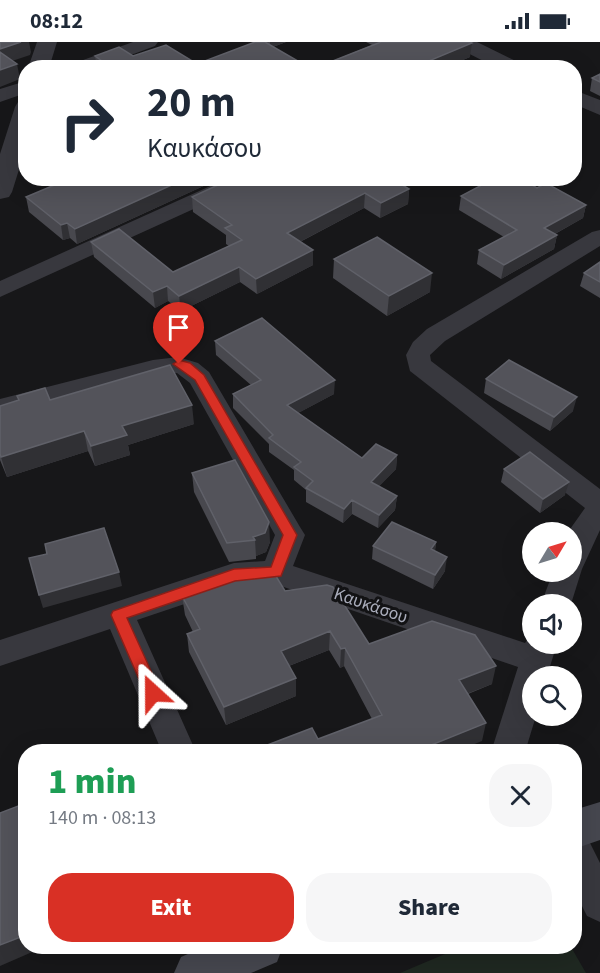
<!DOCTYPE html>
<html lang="en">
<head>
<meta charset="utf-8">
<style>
	:root { --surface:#fff; --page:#f6f6f7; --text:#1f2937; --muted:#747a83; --accent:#d93025 }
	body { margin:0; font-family:"Source Sans 3",sans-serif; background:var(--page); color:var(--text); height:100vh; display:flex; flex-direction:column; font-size:22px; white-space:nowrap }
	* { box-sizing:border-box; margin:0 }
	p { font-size:20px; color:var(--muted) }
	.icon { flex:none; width:33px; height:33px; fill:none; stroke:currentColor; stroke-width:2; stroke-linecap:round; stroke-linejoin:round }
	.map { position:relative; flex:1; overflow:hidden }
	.side { position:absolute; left:18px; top:702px; width:564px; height:210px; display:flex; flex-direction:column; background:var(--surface); border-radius:24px; box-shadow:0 6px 24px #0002 }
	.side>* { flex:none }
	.guide { position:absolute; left:18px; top:18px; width:564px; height:126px; border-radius:24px; box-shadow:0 6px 24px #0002; background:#fff; color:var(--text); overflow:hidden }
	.needle { width:39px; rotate:52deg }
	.buttons { position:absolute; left:522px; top:480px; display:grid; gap:12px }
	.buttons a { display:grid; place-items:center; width:60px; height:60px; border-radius:50%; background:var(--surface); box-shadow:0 6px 24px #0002; font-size:30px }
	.pin { position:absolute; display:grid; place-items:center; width:51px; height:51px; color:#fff; margin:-62px -26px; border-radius:50% 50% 50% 0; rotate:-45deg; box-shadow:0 0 6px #0007 }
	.pin .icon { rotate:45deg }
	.me { position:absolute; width:66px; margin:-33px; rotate:336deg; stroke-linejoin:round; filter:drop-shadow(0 0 4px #0008) }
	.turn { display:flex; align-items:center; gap:21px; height:126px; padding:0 30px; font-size:27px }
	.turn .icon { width:78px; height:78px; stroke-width:2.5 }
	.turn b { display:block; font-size:42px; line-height:51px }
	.round { display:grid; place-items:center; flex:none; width:63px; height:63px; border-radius:24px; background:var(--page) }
	.headline { display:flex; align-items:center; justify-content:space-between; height:102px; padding:0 30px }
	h1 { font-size:36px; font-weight:800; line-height:45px; color:#1e9e55 }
	.button { display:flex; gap:12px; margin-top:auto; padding:12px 30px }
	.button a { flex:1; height:69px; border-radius:24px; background:var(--accent); color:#fff; font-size:24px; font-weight:800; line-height:69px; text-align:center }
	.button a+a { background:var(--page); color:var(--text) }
	.status { display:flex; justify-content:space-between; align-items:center; height:42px; padding:0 30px; background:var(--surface); direction:ltr }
	.status svg { height:16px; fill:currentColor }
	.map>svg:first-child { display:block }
	.green { fill:#1f2821 }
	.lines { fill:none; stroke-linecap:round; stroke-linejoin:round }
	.minor { fill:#38383e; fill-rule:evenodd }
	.tertiary { fill:#38383e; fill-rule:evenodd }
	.secondary { fill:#46474f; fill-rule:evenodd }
	.wall { fill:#48484e }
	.shaded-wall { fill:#303034 }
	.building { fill:#53535a; stroke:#606169; stroke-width:1.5 }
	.route { fill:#d93025; stroke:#8d1f18; stroke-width:1.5 }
	.labels { text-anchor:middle; stroke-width:6; stroke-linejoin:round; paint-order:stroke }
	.street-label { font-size:18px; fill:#a9acba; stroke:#121214 }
</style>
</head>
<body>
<div class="status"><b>08:12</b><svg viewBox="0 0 49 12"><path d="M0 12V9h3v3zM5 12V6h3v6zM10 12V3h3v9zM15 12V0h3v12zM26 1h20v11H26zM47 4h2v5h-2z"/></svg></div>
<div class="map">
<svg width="600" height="931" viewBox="0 0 600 931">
	<rect width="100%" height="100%" fill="#171719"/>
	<!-- green -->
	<path class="green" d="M464,904l107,1 15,26h-186z"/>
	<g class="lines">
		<!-- minor -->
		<path class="minor" d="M133,0h25l-3,4 -59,22h-27l3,-4z
			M26,39v12l-26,9v-13z
			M228,136h28l-3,4 -253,115v-16z
			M600,188v16l-155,95 -15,14 1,6 169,128v41l-18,39 -11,35h-30l12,-32h19v-40h-4l17,-24 -175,-137 -4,-16 7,-13 14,-13 165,-97z
			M178,315l20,6 11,9 91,155 5,8 -12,31 232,77 7,-9v10h25l-10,32h-15v40h4l-11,36h-34l27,-85 -243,-83 -40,3 -98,33 59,132h-34l-52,-123 -110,37v-26l234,-77 31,-2 10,-26 -85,-152 -13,-10 -17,2 -160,42v-18l153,-39z
			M574,790l13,5 13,26v59l-13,-6 -13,-26z"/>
		<!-- tertiary -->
		<path class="tertiary" d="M37,0h20l-8,26h-21z
			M451,0h26l45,22 3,4h-28l-43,-22z
			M574,48l26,10v15l-26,-11z
			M26,58v47l-14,45 -3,5 -9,2v-45l15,-47 3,-5z"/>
		<!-- secondary -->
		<path class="secondary" d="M600,760v38l-26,9v-39z
			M206,904h77l-6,16 -26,11h-77l7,-16z"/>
	</g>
	<!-- wall -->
	<path class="wall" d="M255,0h31l-13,5 37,21h-213l-2,-12h38l64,8z
		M366,0h104v15l-26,11h-129l57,-23z
		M600,32v22l-10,-5 2,-13z
		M55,136h166l-144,66 -7,-6 -7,2 -34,-28 -3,-15 35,-14z
		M537,146l49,17 -3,13 -28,16 2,1 -3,14 -53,30 -24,-15 2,-14 25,-13 -45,-27 2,-14z
		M409,147l-1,15 -28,14 -16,-10 -64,34 13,23 -56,29 -17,-12 -59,29 -13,-10 -13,7 -61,-51 -3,-15 82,30 56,-26 -3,-2v-9l-33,-23 -1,-15z
		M334,217l96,33 -43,24 -54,-38z
		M600,220v36l-20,-12 4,-13z
		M215,299l119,53 -36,19 64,45 35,-3 -1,14 -17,17 18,10 -2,14 -17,18 -26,-14 -9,9 -37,-21v-12l-12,-10v-10l-25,-18v-8l-36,-36v-14l18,-9 -35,-30z
		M486,337l87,32 -23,20 -66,-38z
		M17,354l33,4 144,24 -66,21 2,10 -35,11 -7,-15 -81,26 -7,-17v-54l19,-5z
		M504,427l61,26 -25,18 -39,-31z
		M192,431l78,69 -4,10 -10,4v3l-27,3 -35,-70z
		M436,500l-1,9 10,20 -12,18 -61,-30 1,-13z
		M241,528l44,21 84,53 123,40 -24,10 14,47 -164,-2 54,-20 -28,-53 -4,2 -11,-18 -40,16 7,12v18l-70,29 -37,-73 -2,-18 6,-2 -8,-17 -3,-19 59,-22z"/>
	<!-- shaded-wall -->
	<path class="shaded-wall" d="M21,0h8l2,10 -1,3 -30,10v-16z
		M270,0h16l-16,6z
		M472,1l-2,14 -26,11h-25v-3z
		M17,22l3,15 -20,8v-17z
		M187,136h34l-144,66 -2,-15z
		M409,147l-1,15 -28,14 1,-15z
		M365,151l-1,15 -76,40 -1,-15z
		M586,163l-3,13 -41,23 2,-13z
		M67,181l3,15 -7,2 -2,-15z
		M557,193l-3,14 -53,30 3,-14z
		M313,208v15l-56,29 -1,-15z
		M239,225l1,15 -59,29 -2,-15z
		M432,231l-2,19 -43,24 2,-20z
		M167,244l1,15 -13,7 -2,-16z
		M335,338l-1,14 -47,25v-14z
		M577,355l-4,14 -23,20 4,-14z
		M192,363l2,19 -66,21 2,10 -35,11 -4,-20 31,-20z
		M84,389l4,20 -81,26 -6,-20z
		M397,413l-1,14 -26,27 1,-14z
		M569,440l-4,13 -25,18 3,-14z
		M397,454l-2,14 -17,18 1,-13z
		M352,458v14l-9,9 1,-14z
		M269,480l1,20 -4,10 -10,4 -1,-16 -2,-3z
		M436,500l-2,14 -3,-7z
		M447,515l-2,14 -12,18 2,-14z
		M119,530l3,14 -79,22 -4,-13z
		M330,589l-1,19 -48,19v-18z
		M345,606l-1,18 -4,2 1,-19z
		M496,624l-4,18 -36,14 3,-18z
		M296,636v18l-70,29 -2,-18z
		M486,681l-4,18 -27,11h-41z
		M26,893v11h20l-46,20v-21z"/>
	<!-- building -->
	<path class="building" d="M0,0h21l-21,7z
		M255,0h10l45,26h-198l-17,-12 24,-9 14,9 33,-11 31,19z
		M381,0h89l2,1 -53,22 5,3h-109z
		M0,10l17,12 -17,6z
		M600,32v8l-8,-4z
		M71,136h116l-112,51 -8,-6 -6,2 -35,-28z
		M233,136h158l18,11 -28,14 -16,-10 -78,40 26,17 -57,29 -17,-12 -60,29 -12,-10 -14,6 -62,-50 28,-13 54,43 69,-32 -17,-12 7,-3 -40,-28z
		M495,136h25l17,10 9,-5 40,22 -42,23 13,7 -53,30 -25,-15 38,-20 -56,-34z
		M377,195l55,36 -43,23 -55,-37z
		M600,220v20l-16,-9z
		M262,276l73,62 -48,25 75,53 14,-14 21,11 -26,27 26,14 -18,19 -27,-15 -8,9 -38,-21 7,-7 -19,-14 7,-5 -32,-24 4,-3 -40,-41 28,-14 -46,-39z
		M509,318l68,37 -23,20 -68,-38z
		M170,323l22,40 -70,21 5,9 -36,11 -7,-15 -83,26 -1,-3v-48l19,-6 -2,-4 28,-8 5,12z
		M530,410l39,30 -26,17 -39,-30z
		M235,418l34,62 -4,11 -12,4 2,3 -28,3 -35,-70z
		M392,480l44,20 -5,7 16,8 -12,18 -62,-29z
		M104,486l15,44 -80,23 -10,-37 18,-4 -2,-10z
		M271,526l14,23 42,-6 6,2 36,57 63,-23 43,14 21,31 -37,14 27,43 -72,29h-165l63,-24 6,11 64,-24 -37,-67 -4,1 -11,-18 -49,20 15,27 -72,29 -37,-73 13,-5 -18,-33 61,-22 -2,-4z
		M26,761v132l-26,10v-132z"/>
	<!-- route -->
	<path class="route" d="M179,318l11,3 14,12 93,160 -16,41 -46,5 -108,37 34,75 -2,5h-12l-2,-5 -34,-78 2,-4 121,-42 37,-2 12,-32 -88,-155 -22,-16z"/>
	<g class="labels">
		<!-- street labels -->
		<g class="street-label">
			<text transform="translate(371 563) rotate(19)" y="6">Καυκάσου</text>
		</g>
	</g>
</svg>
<div class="buttons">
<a><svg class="needle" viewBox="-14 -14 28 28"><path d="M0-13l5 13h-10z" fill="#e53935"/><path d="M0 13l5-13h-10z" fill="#747a83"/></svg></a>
<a><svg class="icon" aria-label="sound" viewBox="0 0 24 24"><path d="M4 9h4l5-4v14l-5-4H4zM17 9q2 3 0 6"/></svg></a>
<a><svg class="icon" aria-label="search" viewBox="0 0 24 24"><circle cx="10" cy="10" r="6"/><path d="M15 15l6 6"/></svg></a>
</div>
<div class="pin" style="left:179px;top:322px;background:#d93025"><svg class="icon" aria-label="arrive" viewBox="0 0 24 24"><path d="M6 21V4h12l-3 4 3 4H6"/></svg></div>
<svg class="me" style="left:153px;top:651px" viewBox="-20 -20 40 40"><path d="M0-17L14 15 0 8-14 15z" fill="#d93025" stroke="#fff" stroke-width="4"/></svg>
<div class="guide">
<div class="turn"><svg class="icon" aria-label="right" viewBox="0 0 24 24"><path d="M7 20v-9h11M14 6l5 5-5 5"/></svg><div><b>20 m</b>Καυκάσου</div></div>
</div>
<section class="side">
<div class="headline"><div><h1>1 min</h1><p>140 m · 08:13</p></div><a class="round"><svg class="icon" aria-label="close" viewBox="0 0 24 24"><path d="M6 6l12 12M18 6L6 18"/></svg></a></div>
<div class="button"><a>Exit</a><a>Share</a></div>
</section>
</div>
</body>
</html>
